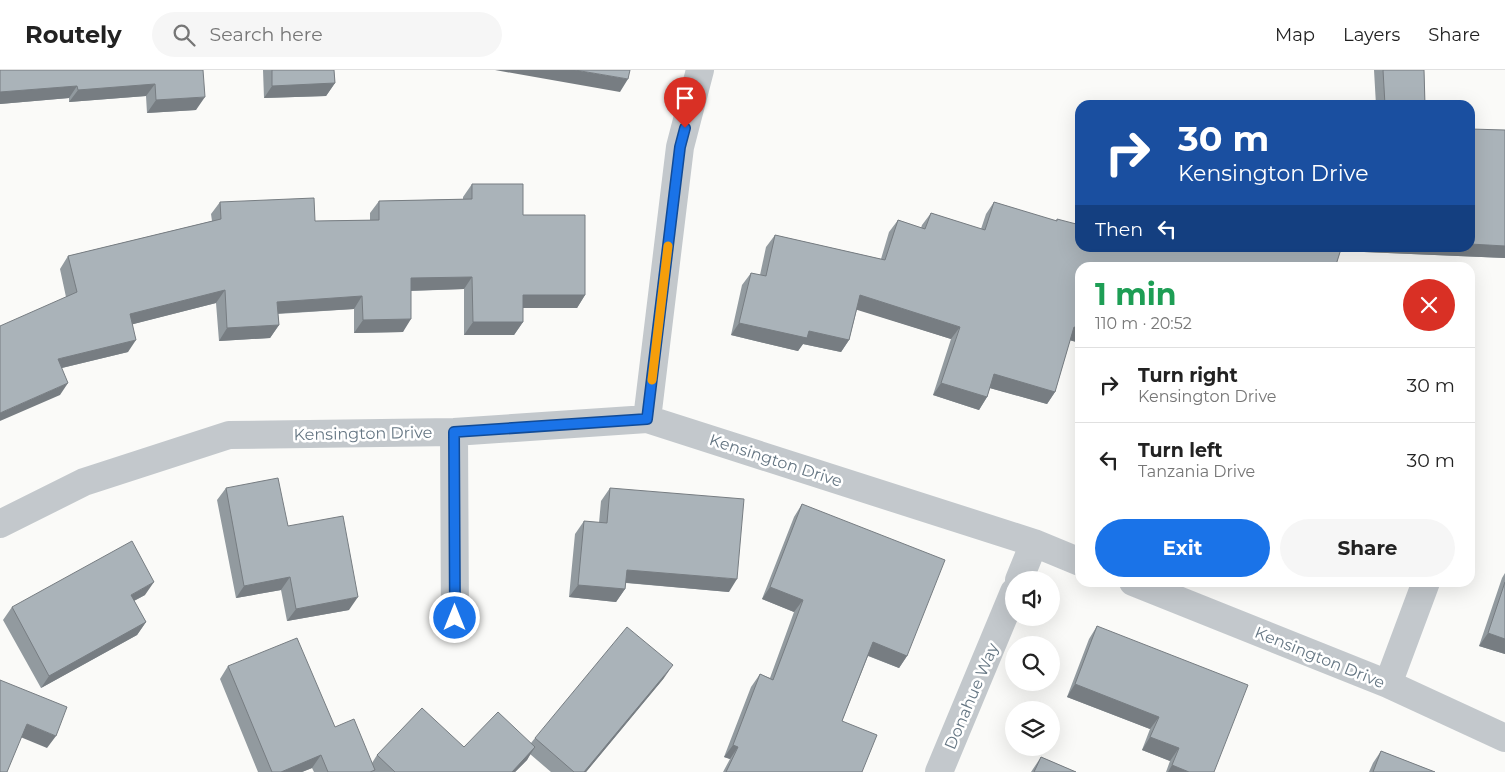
<!DOCTYPE html>
<html lang="en">
<head>
<meta charset="utf-8">
<style>
	:root { --surface:#fff; --page:#f6f6f6; --text:#222; --muted:#767676; --line:#e0e0e0; --accent:#1a73e8 }
	body { margin:0; font-family:Montserrat,sans-serif; background:var(--page); color:var(--text); height:100vh; display:flex; flex-direction:column; font-size:19px; white-space:nowrap }
	* { box-sizing:border-box; margin:0 }
	p { font-size:16px; color:var(--muted) }
	.icon { flex:none; width:28px; height:28px; fill:none; stroke:currentColor; stroke-width:2; stroke-linecap:round; stroke-linejoin:round }
	.map { position:relative; flex:1; overflow:hidden }
	.drawer { position:absolute; left:1075px; top:192px; width:400px; height:325px; display:flex; flex-direction:column; background:var(--surface); border-radius:15px; box-shadow:0 5px 20px #0002 }
	.drawer>* { flex:none }
	.banner { position:absolute; left:1075px; top:30px; width:400px; height:152px; border-radius:15px; box-shadow:0 5px 20px #0002; background:#1a4fa0; color:#fff; overflow:hidden }
	.buttons { position:absolute; left:1005px; top:501px; display:grid; gap:10px }
	.buttons a { display:grid; place-items:center; width:55px; height:55px; border-radius:50%; background:var(--surface); box-shadow:0 5px 20px #0002; font-size:25px }
	.pin { position:absolute; display:grid; place-items:center; width:42px; height:42px; color:#fff; margin:-51px -21px; border-radius:50% 50% 50% 0; rotate:-45deg; box-shadow:0 0 5px #0007 }
	.pin .icon { rotate:45deg }
	.me { position:absolute; width:55px; margin:-28px; rotate:0deg; stroke-linejoin:round; filter:drop-shadow(0 0 4px #0008) }
	.turn { display:flex; align-items:center; gap:18px; height:105px; padding:0 20px; font-size:22px }
	.turn .icon { width:65px; height:65px; stroke-width:2.5 }
	.turn b { display:block; font-size:35px; line-height:42px }
	.then { display:flex; align-items:center; height:48px; padding:0 20px; background:#0003; gap:10px; font-size:19px }
	.round { display:grid; place-items:center; flex:none; width:52px; height:52px; border-radius:26px; background:var(--page) }
	.overview { display:flex; align-items:center; justify-content:space-between; height:85px; padding:0 20px }
	h1 { font-size:30px; font-weight:700; line-height:38px; color:#1e9e55 }
	.action { display:flex; gap:10px; margin-top:auto; padding:10px 20px }
	.action a { flex:1; height:58px; border-radius:30px; background:var(--accent); color:#fff; font-size:20px; font-weight:700; line-height:58px; text-align:center }
	.action a+a { background:var(--page); color:var(--text) }
	ul { padding:0; list-style:none }
	li { display:flex; align-items:center; gap:15px; height:75px; padding:0 20px; border-top:1px solid var(--line) }
	li div { flex:1 }
	li b { display:block; font-size:19px }
	li em { font-style:normal }
	header { display:flex; align-items:center; gap:30px; box-sizing:border-box; height:70px; padding:0 25px; background:var(--surface); border-bottom:1px solid var(--line) }
	header strong { font-size:24px }
	nav { display:flex; gap:28px; margin-inline-start:auto; font-size:18px }
	.search { width:350px; height:45px; background:var(--page); display:flex; align-items:center; gap:12px; box-sizing:border-box; padding:0 18px; border-radius:28px; color:var(--muted); font-size:19px }
	.map>svg:first-child { display:block }
	.lines { fill:none; stroke-linecap:round; stroke-linejoin:round }
	.street { stroke:#c3c8cc; stroke-width:28 }
	.wall { fill:#929a9f }
	.shaded-wall { fill:#777d82 }
	.building { fill:#aab3b9; stroke:#777d82 }
	.route-casing { stroke:#114b97; stroke-width:12 }
	.route { stroke:#1a73e8; stroke-width:9 }
	.slow { stroke:#f59e0b; stroke-width:9 }
	.labels { text-anchor:middle; stroke-width:5; stroke-linejoin:round; paint-order:stroke }
	.street-label { font-size:16px; fill:#657683; stroke:#fff }
</style>
</head>
<body>
<header>
<strong>Routely</strong>
<div class="search"><svg class="icon" aria-label="search" viewBox="0 0 24 24"><circle cx="10" cy="10" r="6"/><path d="M15 15l6 6"/></svg>Search here</div>
<nav><a>Map</a><a>Layers</a><a>Share</a></nav>
</header>
<div class="map">
<svg width="1505" height="702" viewBox="0 0 1505 702">
	<rect width="100%" height="100%" fill="#fafaf8"/>
	<g class="lines">
		<!-- street -->
		<path class="street" d="M647,349l33,-272 20,-77
			M454,362l1,187
			M0,454l84,-42 145,-47 225,-3 193,-13 387,124 46,19
			M1019,510l15,-37
			M1133,512l255,102 117,54
			M1388,614l38,-102
			M939,702l75,-180"/>
	</g>
	<!-- wall -->
	<path class="wall" d="M0,0h203l-7,40 -49,3 -1,-17 -77,6v-4l-69,6z
		M263,0h71l1,13 -9,13 -62,2z
		M1374,0h50l1,35h-49z
		M1505,60v128l-141,-6v-4h106z
		M472,114l51,31 62,80 -8,13h-54v14l-9,13h-50v-46l-53,2 -8,41 -49,1v-24l-76,5 1,11 -9,13 -51,3 -3,-38 -83,21 -5,28 -66,16 -2,27 6,-98 -6,-28 8,-13 144,-35 -1,-7 9,-12 95,19 55,-1v-7l9,-12 84,-2v-2z
		M994,132l62,19 1,-2 23,49v75l-10,-3 -15,52 -8,12 -57,-16 -3,9 -8,13 -46,-15 18,-56 -94,-30 -8,31 -8,12 -38,-8 -5,7 -67,-16 11,-50 9,-12 9,2 6,-28 9,-12 106,24 8,-27 9,-12 23,8 1,-3 9,-12 50,16 5,-15z
		M226,418l62,38 61,84 -62,11 -6,-31 -45,8 -19,-98z
		M610,418l119,104 -103,-9 -1,6 -9,13 -47,-5 6,-63 9,-13 15,2 2,-22z
		M802,434l105,152 -8,12 -31,-12 -26,65 20,51h-139l7,-13 -6,-2 27,-70 9,-13 10,4 24,-66 -32,-13 32,-82z
		M1505,503v81l-26,-8 23,-68z
		M145,525l-11,6 12,21 -9,13 -96,53 -38,-68 9,-13z
		M1097,556l117,146h-48l4,-11 -28,-11 8,-21 -83,-32 22,-58z
		M228,596l107,61 37,36 5,-8 87,-8 67,-4 4,-5 129,-60 -78,94h-35l-21,-18 -3,6 -12,12h-201l-2,-4 -10,4h-44l-38,-93z
		M1381,681l54,21h-66l4,-9z
		M1041,687l35,15h-45z"/>
	<!-- shaded-wall -->
	<path class="shaded-wall" d="M495,0h80l53,9 -8,13z
		M335,13l-9,13 -62,2 8,-12z
		M155,14l-9,12 -77,6 9,-12z
		M77,16l-8,12 -69,6v-12z
		M205,27l-9,13 -49,3 9,-13z
		M1470,174l35,2v12l-141,-6 3,-4h103z
		M472,207l-8,12 -62,2 9,-13z
		M225,220l-9,13 -94,24 8,-13z
		M523,225h62l-8,13h-63z
		M860,225l100,32 -9,12 -100,-31z
		M362,226l-8,13 -86,5 9,-12z
		M411,249l-8,13 -49,1 9,-13z
		M473,252h50l-9,13h-50z
		M739,253l70,8 40,9 -8,12 -38,-8 -5,7 -67,-16z
		M279,255l-9,13 -51,3 8,-13z
		M1074,257l6,2v14l-15,-4z
		M136,270l-8,12 -79,19 9,-12z
		M994,304l61,18 -8,12 -61,-17z
		M68,313l-8,12 -60,26v-8z
		M941,313l46,14 -8,13 -46,-15z
		M627,500l110,9 -8,13 -111,-10z
		M290,507l-9,13 -45,8 8,-12z
		M154,512l-9,13 -23,12 9,-12z
		M578,515l47,4 -9,13 -47,-5z
		M770,517l33,13 -9,12 -32,-13z
		M358,527l-9,13 -62,11 9,-12z
		M146,552l-9,13 -96,53 8,-12z
		M1488,563l17,6v15l-26,-8z
		M873,572l34,14 -8,12 -35,-14z
		M673,595l-9,13 -78,94h-2z
		M1075,614l84,33 -9,12 -83,-32z
		M27,654l29,12 -9,12 -29,-12z
		M1150,667l29,11 -9,13 -28,-11z
		M733,675l5,2 -8,12 -6,-2z
		M535,677l-8,13 -12,12h-3z
		M321,685l-9,13 -10,4h-21z
		M1172,695l17,7h-21z"/>
	<!-- building -->
	<path class="building" d="M0,0h203l2,27 -49,3 -1,-16 -77,6 -1,-4 -77,6z
		M272,0h62l1,13 -63,3z
		M575,0h55l-2,9z
		M1383,0h41l1,35h-40z
		M1470,59l35,1v116l-35,-2z
		M472,114h51v31h62v80h-62v27h-50l-1,-45 -61,1v41l-48,1 -1,-24 -85,6 2,23 -52,3 -2,-38 -95,24 6,26 -78,19 10,24 -68,30v-87l77,-34 -9,-36 153,-37 -1,-17 94,-4 1,23 64,-1v-19l93,-2z
		M994,132l63,19v-2l23,6v23h255l6,1 -6,19h-255v61l-6,-2 -19,65 -61,-18 -7,23 -46,-14 19,-56 -100,-32 -11,45 -40,-9 -2,7 -68,-15 12,-50 15,3 9,-41 110,25 13,-40 27,9 6,-16 54,17z
		M278,408l10,48 55,-10 15,81 -62,12 -6,-32 -46,9 -18,-98z
		M610,418l134,11 -7,80 -110,-9 -2,19 -47,-4 6,-64 23,2z
		M802,434l143,56 -38,96 -34,-14 -31,79 35,14 -15,37h-136l12,-25 -5,-2 27,-71 13,6 30,-80 -33,-13z
		M132,471l22,41 -23,13 15,27 -97,54 -37,-69z
		M1505,512v57l-17,-6z
		M1097,556l151,59 -34,87h-25l-17,-7 7,-17 -29,-11 9,-20 -84,-33z
		M627,557l46,38 -89,107h-10l-39,-34z
		M297,568l38,89 19,-8 21,51 -5,2h-42l-7,-17 -40,17h-9l-44,-106z
		M0,610l67,27 -11,29 -29,-12 -20,48h-7z
		M422,638l42,39 34,-35 37,35 -23,25h-117l-18,-17z
		M1381,681l54,21h-62z
		M1041,687l35,15h-42z"/>
	<g class="lines">
		<!-- route casing -->
		<g class="route-casing">
			<path id="route" d="M455,548l-1,-186 193,-13 33,-272 5,-19"/>
		</g>
		<!-- route -->
		<use href="#route" class="route"/>
		<!-- slow -->
		<path class="slow" d="M652,310l16,-134"/>
	</g>
	<g class="labels">
		<!-- street labels -->
		<g class="street-label">
			<text transform="translate(363 363) rotate(-1)" y="6">Kensington Drive</text>
			<text transform="translate(776 390) rotate(18)" y="6">Kensington Drive</text>
			<text transform="translate(1320 587) rotate(22)" y="6">Kensington Drive</text>
			<text transform="translate(971 626) rotate(-67)" y="6">Donahue Way</text>
		</g>
	</g>
</svg>
<div class="buttons">
<a><svg class="icon" aria-label="sound" viewBox="0 0 24 24"><path d="M4 9h4l5-4v14l-5-4H4zM17 9q2 3 0 6"/></svg></a>
<a><svg class="icon" aria-label="search" viewBox="0 0 24 24"><circle cx="10" cy="10" r="6"/><path d="M15 15l6 6"/></svg></a>
<a><svg class="icon" aria-label="layers" viewBox="0 0 24 24"><path d="M12 4l9 5-9 5-9-5zM3 14l9 5 9-5"/></svg></a>
</div>
<div class="pin" style="left:685px;top:58px;background:#d93025"><svg class="icon" aria-label="arrive" viewBox="0 0 24 24"><path d="M6 21V4h12l-3 4 3 4H6"/></svg></div>
<svg class="me" style="left:455px;top:548px" viewBox="-20 -20 40 40"><circle r="17" fill="#1a73e8" stroke="#fff" stroke-width="3"/><path d="M0-11L8 9 0 5-8 9z" fill="#fff"/></svg>
<div class="banner">
<div class="turn"><svg class="icon" aria-label="right" viewBox="0 0 24 24"><path d="M7 20v-9h11M14 6l5 5-5 5"/></svg><div><b>30 m</b>Kensington Drive</div></div>
<div class="then">Then<svg class="icon" aria-label="left" viewBox="0 0 24 24"><path d="M17 20v-9H6M10 6l-5 5 5 5"/></svg></div>
</div>
<section class="drawer">
<div class="overview"><div><h1>1 min</h1><p>110 m · 20:52</p></div><a class="round" style="background:#d93025;color:#fff"><svg class="icon" aria-label="close" viewBox="0 0 24 24"><path d="M6 6l12 12M18 6L6 18"/></svg></a></div>
<ul>
<li><svg class="icon" aria-label="right" viewBox="0 0 24 24"><path d="M7 20v-9h11M14 6l5 5-5 5"/></svg><div><b>Turn right</b><p>Kensington Drive</p></div><em>30 m</em></li>
<li><svg class="icon" aria-label="left" viewBox="0 0 24 24"><path d="M17 20v-9H6M10 6l-5 5 5 5"/></svg><div><b>Turn left</b><p>Tanzania Drive</p></div><em>30 m</em></li>
</ul>
<div class="action"><a>Exit</a><a>Share</a></div>
</section>
</div>
</body>
</html>
